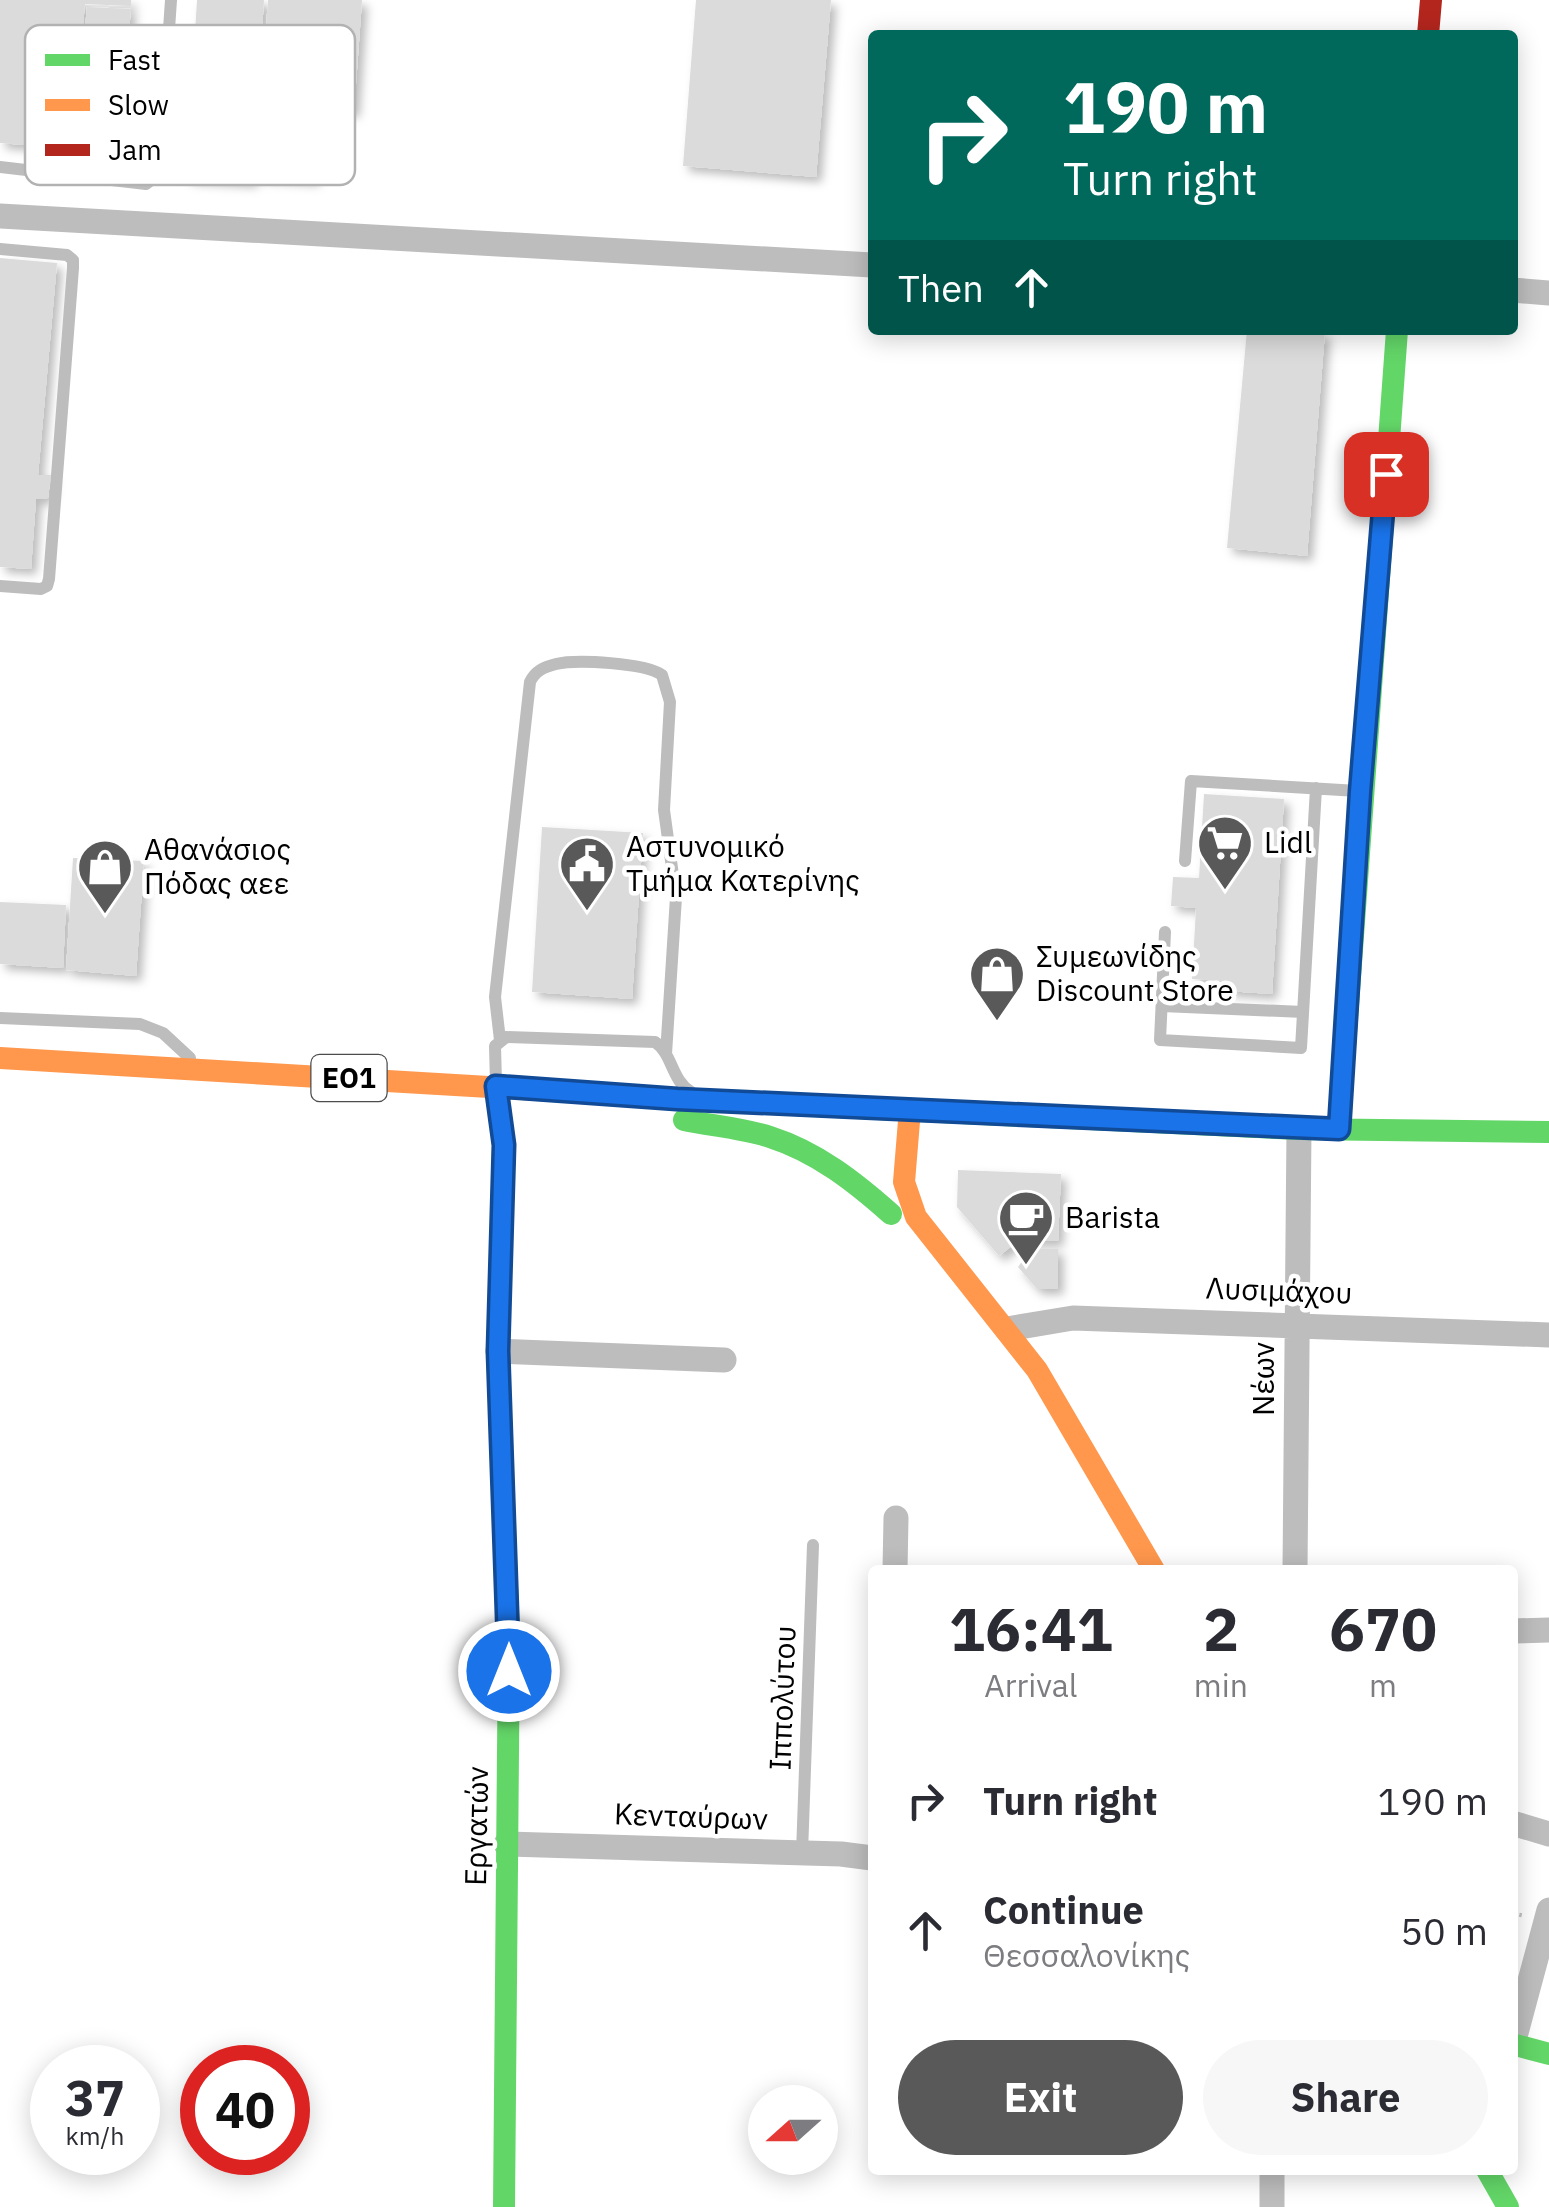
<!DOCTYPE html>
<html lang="en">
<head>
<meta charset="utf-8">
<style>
	:root { --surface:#fff; --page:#f7f7f7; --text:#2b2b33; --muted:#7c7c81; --accent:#595959 }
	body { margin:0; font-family:"IBM Plex Sans",sans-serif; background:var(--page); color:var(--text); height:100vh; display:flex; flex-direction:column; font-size:38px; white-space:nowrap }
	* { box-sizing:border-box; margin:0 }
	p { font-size:32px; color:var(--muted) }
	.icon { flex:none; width:55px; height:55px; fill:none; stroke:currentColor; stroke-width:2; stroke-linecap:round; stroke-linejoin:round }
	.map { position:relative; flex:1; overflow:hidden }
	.sheet { position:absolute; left:868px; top:1565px; width:650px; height:610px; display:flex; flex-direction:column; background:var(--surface); border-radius:10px; box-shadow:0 5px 25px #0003 }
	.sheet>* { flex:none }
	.hud { position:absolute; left:868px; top:30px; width:650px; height:305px; border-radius:10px; box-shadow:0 5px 25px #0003; background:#00695c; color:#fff; overflow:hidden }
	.needle { width:65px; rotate:249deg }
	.fabs { position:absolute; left:748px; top:2085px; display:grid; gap:20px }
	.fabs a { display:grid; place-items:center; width:90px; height:90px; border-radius:50%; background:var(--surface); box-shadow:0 5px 25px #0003; font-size:50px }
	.speed { position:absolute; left:30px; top:2045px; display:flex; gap:20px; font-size:50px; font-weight:700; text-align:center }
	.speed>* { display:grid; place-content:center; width:130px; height:130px; border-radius:50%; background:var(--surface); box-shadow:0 5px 25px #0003; line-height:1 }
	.speed small { font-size:25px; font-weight:400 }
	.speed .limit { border:15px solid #d22; background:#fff; color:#111 }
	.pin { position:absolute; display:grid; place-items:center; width:85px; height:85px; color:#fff; margin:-42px; border-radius:20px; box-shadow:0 5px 15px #0006 }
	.me { position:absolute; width:110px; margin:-55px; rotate:0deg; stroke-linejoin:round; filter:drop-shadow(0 0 8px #0008) }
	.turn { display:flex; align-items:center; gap:35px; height:210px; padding:0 30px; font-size:45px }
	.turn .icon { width:130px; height:130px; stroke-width:2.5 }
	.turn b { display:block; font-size:70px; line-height:85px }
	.then { display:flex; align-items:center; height:95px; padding:0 30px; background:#0003; gap:20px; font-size:38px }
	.eta { display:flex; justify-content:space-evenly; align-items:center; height:170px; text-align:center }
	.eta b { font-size:60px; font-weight:700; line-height:70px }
	.primary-button { display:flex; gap:20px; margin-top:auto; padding:20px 30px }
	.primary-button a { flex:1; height:115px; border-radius:60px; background:var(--accent); color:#fff; font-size:40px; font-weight:700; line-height:115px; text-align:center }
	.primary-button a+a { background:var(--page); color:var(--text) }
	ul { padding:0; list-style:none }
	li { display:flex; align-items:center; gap:30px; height:130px; padding:0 30px }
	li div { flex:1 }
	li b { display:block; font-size:38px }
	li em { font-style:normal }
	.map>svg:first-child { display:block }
	.building { fill:#dbdbdb; filter:url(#shadow) }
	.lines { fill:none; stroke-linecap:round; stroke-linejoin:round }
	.path { stroke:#c2c2c2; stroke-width:4; stroke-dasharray:2.5 5; stroke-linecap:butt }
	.lane { stroke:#bdbdbd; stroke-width:12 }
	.street { stroke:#bdbdbd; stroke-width:25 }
	.fast { stroke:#63d668; stroke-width:22 }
	.slow { stroke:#ff974d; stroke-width:22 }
	.jam { stroke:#b3261e; stroke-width:22 }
	.route-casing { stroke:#114b97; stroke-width:25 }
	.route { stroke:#1a73e8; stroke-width:18 }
	.labels { text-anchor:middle; stroke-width:9; stroke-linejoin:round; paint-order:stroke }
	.shield { fill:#fff; stroke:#4c4c4c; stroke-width:2.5 }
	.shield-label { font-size:28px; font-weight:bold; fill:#000 }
	.poi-label { font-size:30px; fill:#000; stroke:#fff; text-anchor:start }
	.street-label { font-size:30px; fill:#000; stroke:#fff }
	.key { fill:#fff; stroke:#b2b2b2; stroke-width:2.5 }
	.key-label { font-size:28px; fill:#000 }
</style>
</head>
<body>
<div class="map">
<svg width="1549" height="2207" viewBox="0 0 1549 2207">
	<defs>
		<filter id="shadow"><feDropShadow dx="5.5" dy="5.5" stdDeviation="5" flood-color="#0004"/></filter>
	</defs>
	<rect width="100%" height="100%" fill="#fff"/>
	<!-- building -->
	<path class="building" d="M0,0h131v6l-46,-2 -14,145 -71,-6z
		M197,0h67l-12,182 -66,-4z
		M268,0h94l-8,112 -34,-2 -6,70 -59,-4z
		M696,0h135l-15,177 -133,-11z
		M87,7l44,2 -13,144 -45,-5z
		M0,258l57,5 -19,212h13l-3,23 -12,1 -5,70 -31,-2z
		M1247,330l78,2 -18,224 -80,-8z
		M1204,794l80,5 -12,195 -45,-3v-10l-35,-2 4,-71 -25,-2 2,-29 26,1z
		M542,827l101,6 -11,166 -100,-7z
		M73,858l71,3 -8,115 -70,-6z
		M0,902l66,3 -3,63 -63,-4z
		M958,1170l103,4 -3,67h-40l-19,15 -42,-49z
		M1031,1249h27v40h-21l-19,-22z"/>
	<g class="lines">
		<!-- path -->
		<path class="path" d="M1512,1913l13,3"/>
		<!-- lane -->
		<path class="lane" d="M0,167l146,17 13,-10 12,-174
			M0,249l67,6 6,5v8l-24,311 -2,7 -6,3 -41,-3
			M1185,861l6,-80 167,10
			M1165,932l-5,108 141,8 15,-260
			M1162,1006l141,6
			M0,1018l140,6 23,9 27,25
			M500,1040l-5,-43 35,-315c5,-11 14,-15 26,-18 20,-5 90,-1 106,11l8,27 -6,108 12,87 -10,157
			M496,1083l-1,-37 11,-9 149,5c18,12 16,38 36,50
			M802,1853l11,-308"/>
		<!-- street -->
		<path class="street" d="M0,216l872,49
			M1512,290l37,3
			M1007,1329l66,-11 476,17
			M498,1351l226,9
			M895,1570l1,-52
			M1295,1570l4,-441
			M1512,1631l37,-1
			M1512,1823l37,11
			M506,1844l335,10 31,4
			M1513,2044l36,-134
			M1272,2207v-37"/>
		<!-- fast -->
		<path class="fast" d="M496,1086l7,59 -5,206 11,287 -5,569
			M773,1104l526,25 250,3
			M684,1120c29,6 58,8 86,17 47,15 85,45 121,77
			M1339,1129l58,-799
			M1512,2044l37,10
			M1487,2170l21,37"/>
		<!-- slow -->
		<path class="slow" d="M0,1058l773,46
			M910,1109l-6,73 12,35 121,153 117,200"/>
		<!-- jam -->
		<path class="jam" d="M1428,35l3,-35"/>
	</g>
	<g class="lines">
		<!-- route casing -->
		<g class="route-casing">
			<path id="route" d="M509,1671l-11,-320 6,-206 -8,-59 181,13 662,30 21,-337 26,-318"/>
		</g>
		<!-- route -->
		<use href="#route" class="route"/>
	</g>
	<!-- icons -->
	<defs>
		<g id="supermarket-pin" transform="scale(2.875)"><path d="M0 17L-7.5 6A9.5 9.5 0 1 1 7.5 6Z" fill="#595959" stroke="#fff"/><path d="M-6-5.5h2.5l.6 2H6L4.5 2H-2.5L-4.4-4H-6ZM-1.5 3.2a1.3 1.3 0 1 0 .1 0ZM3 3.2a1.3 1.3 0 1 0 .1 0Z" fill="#fff"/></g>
		<g id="civic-pin" transform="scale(2.875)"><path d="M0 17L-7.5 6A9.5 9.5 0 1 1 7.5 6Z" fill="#595959" stroke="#fff"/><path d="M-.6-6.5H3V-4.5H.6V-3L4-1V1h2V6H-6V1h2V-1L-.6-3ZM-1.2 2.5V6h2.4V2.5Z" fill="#fff"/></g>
		<g id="shop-pin" transform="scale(2.875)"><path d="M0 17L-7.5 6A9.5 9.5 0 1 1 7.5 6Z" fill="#595959" stroke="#fff"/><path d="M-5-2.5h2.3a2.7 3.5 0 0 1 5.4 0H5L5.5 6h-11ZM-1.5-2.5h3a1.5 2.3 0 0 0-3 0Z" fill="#fff"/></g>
		<g id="cafe-pin" transform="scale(2.875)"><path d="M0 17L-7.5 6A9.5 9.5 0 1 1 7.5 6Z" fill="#595959" stroke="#fff"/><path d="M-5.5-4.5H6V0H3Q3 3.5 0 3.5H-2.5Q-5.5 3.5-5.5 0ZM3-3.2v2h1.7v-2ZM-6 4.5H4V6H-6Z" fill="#fff"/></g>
	</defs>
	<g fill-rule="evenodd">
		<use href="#supermarket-pin" x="1225" y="843"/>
		<use href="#civic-pin" x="587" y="864"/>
		<use href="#shop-pin" x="105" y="867"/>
		<use href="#shop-pin" x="997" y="974"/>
		<use href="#cafe-pin" x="1026" y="1218"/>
	</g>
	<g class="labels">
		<!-- shield labels -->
		<rect class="shield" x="311.5" y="1055" width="75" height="46" rx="8"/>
		<g class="shield-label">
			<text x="349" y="1088">ΕΟ1</text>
		</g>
		<!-- poi labels -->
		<g class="poi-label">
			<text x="1264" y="853">Lidl</text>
			<text x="626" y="857">Αστυνομικό<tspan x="626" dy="34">Τμήμα Κατερίνης</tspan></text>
			<text x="144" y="860">Αθανάσιος<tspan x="144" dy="34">Πόδας αεε</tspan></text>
			<text x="1036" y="967">Συμεωνίδης<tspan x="1036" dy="34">Discount Store</tspan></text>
			<text x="1065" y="1228">Barista</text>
		</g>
		<!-- street labels -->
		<g class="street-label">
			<text transform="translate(1279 1291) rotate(2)" y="10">Λυσιμάχου</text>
			<text transform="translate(1264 1379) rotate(-90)" y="10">Νέων</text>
			<text transform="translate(783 1698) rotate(-88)" y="10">Ιππολύτου</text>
			<text transform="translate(691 1817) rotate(2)" y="10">Κενταύρων</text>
			<text transform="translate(477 1826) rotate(-89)" y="10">Εργατών</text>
		</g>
	</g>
	<!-- legend -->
	<rect x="25" y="25" width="330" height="160" rx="15" class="key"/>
	<rect x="45" y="54" width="45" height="12" fill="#63d668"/>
	<rect x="45" y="99" width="45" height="12" fill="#ff974d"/>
	<rect x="45" y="144" width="45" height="12" fill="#b3261e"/>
	<g class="key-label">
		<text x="108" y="70">Fast</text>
		<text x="108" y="115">Slow</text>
		<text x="108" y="160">Jam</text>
	</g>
</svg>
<div class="fabs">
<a><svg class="needle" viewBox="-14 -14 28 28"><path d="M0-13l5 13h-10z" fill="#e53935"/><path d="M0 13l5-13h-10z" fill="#7c7c81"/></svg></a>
</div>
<div class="speed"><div>37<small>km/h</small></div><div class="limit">40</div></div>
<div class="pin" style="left:1386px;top:474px;background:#d93025"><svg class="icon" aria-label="arrive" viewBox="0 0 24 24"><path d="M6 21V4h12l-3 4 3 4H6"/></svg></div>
<svg class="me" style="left:509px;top:1671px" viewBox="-20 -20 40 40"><circle r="17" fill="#1a73e8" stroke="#fff" stroke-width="3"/><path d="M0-11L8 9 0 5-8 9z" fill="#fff"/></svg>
<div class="hud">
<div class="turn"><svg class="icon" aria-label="right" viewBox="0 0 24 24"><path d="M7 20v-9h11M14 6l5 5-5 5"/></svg><div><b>190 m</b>Turn right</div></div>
<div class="then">Then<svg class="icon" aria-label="ahead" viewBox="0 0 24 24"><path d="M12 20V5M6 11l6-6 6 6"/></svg></div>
</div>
<section class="sheet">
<div class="eta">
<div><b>16:41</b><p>Arrival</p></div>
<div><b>2</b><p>min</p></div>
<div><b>670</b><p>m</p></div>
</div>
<ul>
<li><svg class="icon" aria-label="right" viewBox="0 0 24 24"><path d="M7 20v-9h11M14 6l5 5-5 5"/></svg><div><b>Turn right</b></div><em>190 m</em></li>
<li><svg class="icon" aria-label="ahead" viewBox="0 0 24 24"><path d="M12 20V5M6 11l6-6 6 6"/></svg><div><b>Continue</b><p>Θεσσαλονίκης</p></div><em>50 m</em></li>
</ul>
<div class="primary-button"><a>Exit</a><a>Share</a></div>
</section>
</div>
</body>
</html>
